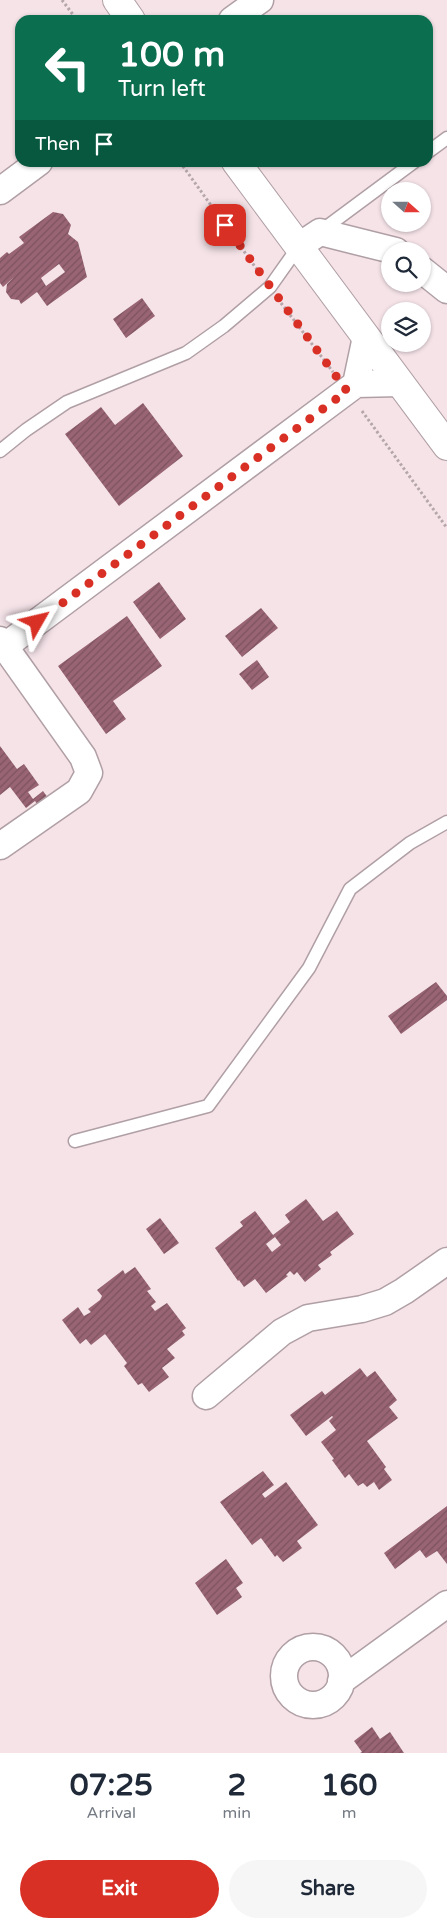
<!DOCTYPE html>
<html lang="en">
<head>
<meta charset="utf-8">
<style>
	:root { --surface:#fff; --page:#f6f6f7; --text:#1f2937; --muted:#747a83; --accent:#d93025 }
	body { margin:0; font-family:"Varela Round",sans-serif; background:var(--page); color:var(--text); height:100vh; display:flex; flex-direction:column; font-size:19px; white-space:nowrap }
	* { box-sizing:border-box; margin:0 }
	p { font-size:16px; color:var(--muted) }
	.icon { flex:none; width:28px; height:28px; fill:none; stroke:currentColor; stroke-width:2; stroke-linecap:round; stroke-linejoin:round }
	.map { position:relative; height:1753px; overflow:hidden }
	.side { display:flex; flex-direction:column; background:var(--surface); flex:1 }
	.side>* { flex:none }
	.banner { position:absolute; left:15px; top:15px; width:418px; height:152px; border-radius:15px; box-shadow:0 1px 4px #0004; background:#0b6e4f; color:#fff; overflow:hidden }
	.needle { width:32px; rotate:111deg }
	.controls { position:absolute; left:381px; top:182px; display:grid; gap:10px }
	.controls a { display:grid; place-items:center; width:50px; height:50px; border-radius:50%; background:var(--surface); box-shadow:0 1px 4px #0004; font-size:25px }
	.pin { position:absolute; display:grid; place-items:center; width:42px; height:42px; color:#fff; margin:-21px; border-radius:10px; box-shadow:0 2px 8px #0006 }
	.me { position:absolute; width:55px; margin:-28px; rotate:53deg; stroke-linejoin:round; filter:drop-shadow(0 0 4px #0008) }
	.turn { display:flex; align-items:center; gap:18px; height:105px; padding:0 20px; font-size:22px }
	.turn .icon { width:65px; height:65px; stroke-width:2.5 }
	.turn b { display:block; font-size:35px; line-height:42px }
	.then { display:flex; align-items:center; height:48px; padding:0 20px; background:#0003; gap:10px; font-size:19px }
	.eta { display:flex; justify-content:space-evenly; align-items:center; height:85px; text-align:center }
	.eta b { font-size:30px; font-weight:700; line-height:35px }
	.button { display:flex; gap:10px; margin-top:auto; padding:10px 20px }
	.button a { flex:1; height:58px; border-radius:30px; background:var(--accent); color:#fff; font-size:20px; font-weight:700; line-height:58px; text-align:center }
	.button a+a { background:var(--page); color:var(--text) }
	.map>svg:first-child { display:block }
	.building { fill:url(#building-hatch); fill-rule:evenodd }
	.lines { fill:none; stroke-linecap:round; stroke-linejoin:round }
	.service-casing { stroke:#b09fa4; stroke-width:15 }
	.minor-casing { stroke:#b09fa4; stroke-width:29 }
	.tertiary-casing { stroke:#b09fa4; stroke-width:30 }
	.path { stroke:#b5a6aa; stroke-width:3; stroke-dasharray:2.5 2.5; stroke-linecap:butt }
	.service { stroke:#fff; stroke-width:12 }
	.minor { stroke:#fff; stroke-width:26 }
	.tertiary { stroke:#fff; stroke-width:28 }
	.route { stroke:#d93025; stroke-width:9; stroke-dasharray:0 16.2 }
</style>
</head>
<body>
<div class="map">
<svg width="447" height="1753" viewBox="0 0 447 1753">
	<defs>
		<pattern id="building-hatch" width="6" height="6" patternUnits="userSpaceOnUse" patternTransform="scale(1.25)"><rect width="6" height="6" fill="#996575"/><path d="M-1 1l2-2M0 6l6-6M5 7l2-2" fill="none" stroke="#7c525f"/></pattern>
	</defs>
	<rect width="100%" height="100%" fill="#f5e3e8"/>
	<!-- building -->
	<path class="building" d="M53,212l10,2 8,11 -3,9 10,8 9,35 -40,29 -10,-14 -16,12 -2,-4 -8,-1 -5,-7 1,-8 7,-7 -11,10 -3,-4v-25l7,-6 2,2 15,-11 -5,-6zM59,264l6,8 -19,14 -5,-8z
		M142,298l13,18 -29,22 -13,-19z
		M143,403l40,53 -64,50 -54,-72 36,-27 14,18z
		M159,582l27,37 -26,20 -27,-37z
		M261,608l17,20 -36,29 -17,-21z
		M127,616l35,50 -49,35 13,18 -20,15 -48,-68z
		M257,660l12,17 -17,13 -13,-16z
		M0,746l17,23 7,-5 15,21 -11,7 5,7 10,-8 8,11 -10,8 -6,-9 -9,7 -16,-21 -10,8z
		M436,982l11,14v4l-46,34 -13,-18z
		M306,1199l17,22 14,-10 17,23 -24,18 2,3 -14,10 3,4 -16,13 -8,-10 -3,3 -4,-4 -4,4 2,1 -22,17 -11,-14 -11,8 -5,-7 -1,1 -23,-33 28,-22 -3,-4 15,-11 18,24 17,-13 -5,-7zM275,1237l6,8 -9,7 -6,-8z
		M160,1218l19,25 -15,11 -18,-25z
		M135,1267l16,22 -4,2 9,11 -5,4 4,5 12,-8 19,25 -4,3 3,4 -18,14 8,9 -13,10 7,9 -20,15 -7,-9 -4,2 -14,-19 3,-3 -22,-29 -14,11 -5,-6 -6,5 -18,-24 16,-13 6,9 7,-4 -3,-3 12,-9 2,-4 -5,-6 26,-20 2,4z
		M360,1368l7,9 8,-6 22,29 -8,7 9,11 -31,23 19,26 -2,2 8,11 -13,10 -5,-8 -7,5 -4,-4 -5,3 -9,-12 -4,4 -13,-18 2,-1 -13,-17 15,-12 -7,-9 4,-4 -1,-1 -26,20 -16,-21 32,-24 3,4z
		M263,1471l11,14 -12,9 3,4 21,-16 32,43 -21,16 5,7 -19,14 -6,-7 -2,2 -14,-19 -9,7 -32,-43z
		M447,1506v58l-10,-13 -11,7 -6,-8 -25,19 -11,-16z
		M226,1559l17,24 -7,5 6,9 -25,18 -22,-32z
		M372,1727l8,12 10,-7 14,21h-44l2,-1 -8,-11z"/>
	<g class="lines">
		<!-- service casing -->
		<g class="service-casing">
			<path id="service" d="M428,152l19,-14
				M321,231l93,-69
				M0,451l26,-21 41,-28 119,-49 38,-27 46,-39 29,-41
				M75,1141l133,-35 101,-138 41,-79 60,-46 37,-21"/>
		</g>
		<!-- minor casing -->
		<g class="minor-casing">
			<path id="minor" d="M232,20l28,-20
				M0,191l39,-29
				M299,246l21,-14 76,19
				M422,270l25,20
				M356,384l10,-47
				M356,384l44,-1
				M0,640l83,117 6,16 -10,18 -79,55
				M5,646l351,-262
				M206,1396l76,-64 26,-14 54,-9 23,-7 19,-11 43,-30
				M284 1676a29 29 0 1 1 58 0a29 29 0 1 1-58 0Z
				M341,1681l106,-77"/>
		</g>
		<!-- tertiary casing -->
		<g class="tertiary-casing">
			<path id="tertiary" d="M117,0l14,20
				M236,162l211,284"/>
		</g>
		<!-- path -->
		<path class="path" d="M62,0l15,20
			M180,162l78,109
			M281,303l52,69
			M362,411l85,117"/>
		<!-- service -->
		<use href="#service" class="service"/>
		<!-- minor -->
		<use href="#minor" class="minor"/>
		<!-- tertiary -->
		<use href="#tertiary" class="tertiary"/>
	</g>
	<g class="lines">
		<!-- route -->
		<path class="route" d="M37,622l310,-231 -122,-166"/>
	</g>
</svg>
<div class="controls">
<a><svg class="needle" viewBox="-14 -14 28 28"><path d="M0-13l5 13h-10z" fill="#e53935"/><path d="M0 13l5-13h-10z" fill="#747a83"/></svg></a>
<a><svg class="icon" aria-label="search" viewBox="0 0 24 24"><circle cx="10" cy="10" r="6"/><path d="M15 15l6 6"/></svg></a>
<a><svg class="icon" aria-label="layers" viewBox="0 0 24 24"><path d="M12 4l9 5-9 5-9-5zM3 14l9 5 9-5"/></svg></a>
</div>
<div class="pin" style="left:225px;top:225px;background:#d93025"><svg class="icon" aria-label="arrive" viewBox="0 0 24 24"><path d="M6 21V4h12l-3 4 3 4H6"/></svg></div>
<svg class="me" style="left:37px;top:622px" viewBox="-20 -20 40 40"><path d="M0-17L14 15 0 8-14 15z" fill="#d93025" stroke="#fff" stroke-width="4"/></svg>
<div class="banner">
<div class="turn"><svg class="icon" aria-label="left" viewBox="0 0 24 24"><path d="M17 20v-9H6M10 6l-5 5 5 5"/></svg><div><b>100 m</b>Turn left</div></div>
<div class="then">Then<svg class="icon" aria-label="arrive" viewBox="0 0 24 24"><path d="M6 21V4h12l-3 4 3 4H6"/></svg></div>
</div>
</div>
<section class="side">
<div class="eta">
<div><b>07:25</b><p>Arrival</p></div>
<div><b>2</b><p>min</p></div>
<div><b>160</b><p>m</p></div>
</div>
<div class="button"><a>Exit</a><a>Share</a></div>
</section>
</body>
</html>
